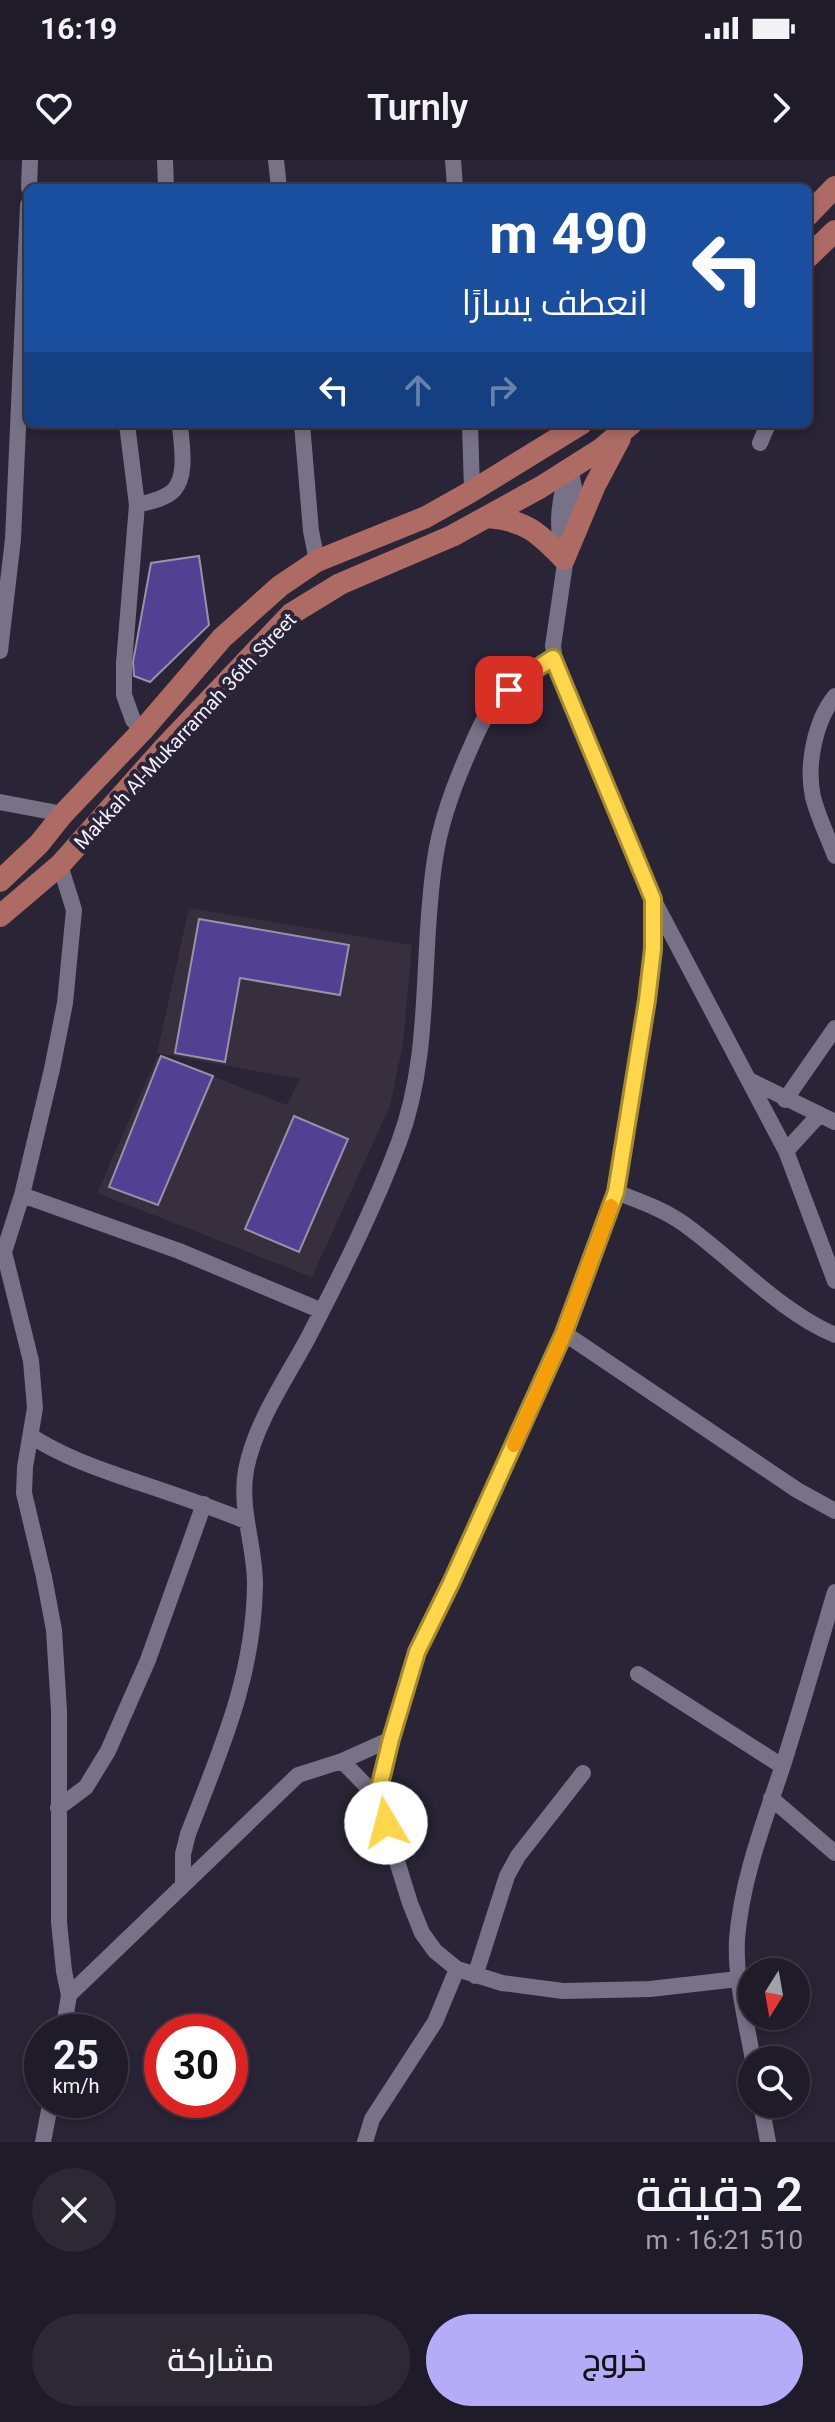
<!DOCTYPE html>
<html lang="ar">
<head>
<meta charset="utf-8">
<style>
	:root { --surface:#1f1b28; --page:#2c2834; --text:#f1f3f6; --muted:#a1a1a8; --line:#3c3945; --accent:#b5acf8 }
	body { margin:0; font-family:Roboto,Cairo,sans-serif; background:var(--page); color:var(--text); direction:rtl; height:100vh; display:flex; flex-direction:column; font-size:30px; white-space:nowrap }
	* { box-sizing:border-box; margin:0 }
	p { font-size:26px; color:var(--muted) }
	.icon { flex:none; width:44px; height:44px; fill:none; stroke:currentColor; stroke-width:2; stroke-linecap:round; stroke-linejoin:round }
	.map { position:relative; height:1982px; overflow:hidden; direction:ltr }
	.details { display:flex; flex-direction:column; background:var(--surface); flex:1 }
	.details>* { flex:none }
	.banner { position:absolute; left:24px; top:24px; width:788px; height:244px; border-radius:12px; box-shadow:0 4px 12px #0003,0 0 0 2px var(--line); direction:rtl; background:#1a4fa0; color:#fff; overflow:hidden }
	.needle { width:52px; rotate:191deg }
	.controls { position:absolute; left:738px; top:1798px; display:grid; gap:16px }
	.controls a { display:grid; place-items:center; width:72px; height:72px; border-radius:50%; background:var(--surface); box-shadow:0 4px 12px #0003,0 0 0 2px var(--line); font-size:40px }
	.speed { position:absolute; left:24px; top:1854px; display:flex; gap:16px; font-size:40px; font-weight:700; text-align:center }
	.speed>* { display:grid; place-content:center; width:104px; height:104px; border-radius:50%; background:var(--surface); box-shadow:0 4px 12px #0003,0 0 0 2px var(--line); line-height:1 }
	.speed small { font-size:20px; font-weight:400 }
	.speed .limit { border:12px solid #d22; background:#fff; color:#111 }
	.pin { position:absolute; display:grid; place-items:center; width:68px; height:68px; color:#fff; margin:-34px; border-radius:16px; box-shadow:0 4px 12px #0006 }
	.me { position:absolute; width:88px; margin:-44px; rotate:352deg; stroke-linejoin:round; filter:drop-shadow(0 0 6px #0008) }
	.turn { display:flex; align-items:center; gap:28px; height:168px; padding:0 32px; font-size:36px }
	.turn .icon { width:104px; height:104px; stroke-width:2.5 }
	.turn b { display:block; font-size:56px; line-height:68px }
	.lanes { display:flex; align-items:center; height:76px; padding:0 32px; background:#0003; justify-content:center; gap:40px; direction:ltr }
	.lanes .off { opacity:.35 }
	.round { display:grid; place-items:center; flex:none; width:84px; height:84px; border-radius:42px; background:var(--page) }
	.head { display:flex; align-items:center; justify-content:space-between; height:136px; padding:0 32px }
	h1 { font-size:48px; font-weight:600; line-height:60px }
	.button { display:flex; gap:16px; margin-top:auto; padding:16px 32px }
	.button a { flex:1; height:92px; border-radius:48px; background:var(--accent); color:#111; font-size:32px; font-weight:600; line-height:92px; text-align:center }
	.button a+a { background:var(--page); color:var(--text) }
	.status { display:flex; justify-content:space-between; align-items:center; height:56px; padding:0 40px; background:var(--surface); direction:ltr }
	.status svg { height:22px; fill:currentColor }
	header { display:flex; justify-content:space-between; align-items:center; height:104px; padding:0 32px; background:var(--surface); font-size:36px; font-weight:600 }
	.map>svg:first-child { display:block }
	.education { fill:#372f3e }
	.building { fill:#514193; stroke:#9493a9; stroke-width:2 }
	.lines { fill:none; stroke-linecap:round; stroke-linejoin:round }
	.minor { stroke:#777287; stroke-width:16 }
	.major { stroke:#ae6b64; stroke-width:22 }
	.route-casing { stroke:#a68a30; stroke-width:20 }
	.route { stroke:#ffd54a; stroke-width:14 }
	.slow { stroke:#f59e0b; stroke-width:14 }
	.labels { text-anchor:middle; stroke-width:8; stroke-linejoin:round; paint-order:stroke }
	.street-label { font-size:20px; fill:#f2effc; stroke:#292436 }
</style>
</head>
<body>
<div class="status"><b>16:19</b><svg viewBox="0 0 49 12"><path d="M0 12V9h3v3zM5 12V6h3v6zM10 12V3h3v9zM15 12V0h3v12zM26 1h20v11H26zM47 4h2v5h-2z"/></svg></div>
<header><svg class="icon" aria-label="forward" viewBox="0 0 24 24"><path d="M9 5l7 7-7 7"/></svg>Turnly<svg class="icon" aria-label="heart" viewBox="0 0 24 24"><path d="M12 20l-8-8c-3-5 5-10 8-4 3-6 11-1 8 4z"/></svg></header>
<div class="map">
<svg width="835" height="1982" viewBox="0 0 835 1982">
	<rect width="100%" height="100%" fill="#292436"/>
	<!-- education -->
	<path class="education" d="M189,748l223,37 -9,99 -13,62 -78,171 -215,-84 60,-136 4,-1 126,49 13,-26 -143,-26z"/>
	<!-- building -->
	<path class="building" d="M199,396l10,69 -59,57 -16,-6 -1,-14 18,-99z
		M199,759l150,26 -9,50 -100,-17 -15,84 -50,-9z
		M161,896l52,20 -55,129 -49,-18z
		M294,956l54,23 -49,113 -54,-23z"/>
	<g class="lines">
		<!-- minor -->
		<path class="minor" d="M165,0l1,28
			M276,0l3,28
			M453,0l2,28
			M29,28l1,-28
			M127,264l10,81 -13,158v32l9,25 9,11
			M302,264l9,107 6,30
			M470,264l2,67
			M760,283l8,-19
			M570,309l4,18 -2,40
			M137,345c12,-3 28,-6 37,-15 14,-16 7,-47 6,-66
			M567,390l-14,96 3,23 97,230 133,252 49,130
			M564,397c-8,-26 -6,-57 4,-83
			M0,491l13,-112 15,-334
			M835,536c-20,25 -29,69 -22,101 5,20 15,40 22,59
			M0,642l63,12
			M60,705l14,45 -9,93 -13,66 -30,126 -18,57 27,109 4,47 -10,59 -1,26 20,84 10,53 5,81v211l5,49 5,24 -6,37
			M653,739v50l-6,51 -31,192 -52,141 -113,250 -34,69 -26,87 -14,58 33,106 12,30 13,18 22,18 45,14 61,8 87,-2 88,-10
			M749,920l86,42
			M785,940l50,-72
			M786,991l33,-36
			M616,1032c23,9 47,17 68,32 49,35 95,87 151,111
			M22,1035l157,56 143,60
			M564,1173l233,157 38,21
			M31,1276c34,22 71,34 109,47 36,12 71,24 106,38
			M638,1514l144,92
			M342,1601l35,36
			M771,1638l64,55
			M58,1648l28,-21 22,-36 40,-91 56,-156
			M183,1725v-31l5,-20c33,-85 66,-158 67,-250 0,-39 -16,-75 -9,-114 9,-47 40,-91 62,-132 33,-64 66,-129 91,-196 34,-91 21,-189 36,-283 5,-35 18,-71 32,-103 8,-18 17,-41 30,-56 16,-17 37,-29 56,-42
			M475,1816l32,-100 11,-20 65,-83
			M69,1835l229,-220 44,-14 49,-22
			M753,1900c-7,-40 -18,-80 -16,-121 5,-62 28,-119 47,-177 18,-57 34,-113 51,-170
			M761,1944l7,38
			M43,1982l8,-42
			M365,1982l7,-23 63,-97 22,-53"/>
		<!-- major -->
		<path class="major" d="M808,55l27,-28
			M808,97l27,-26
			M487,357c38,3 51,15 77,42l31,-74 25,-47
			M0,721l39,-37 24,-30 79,-83 80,-93 58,-52 37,-25 109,-44 46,-26 109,-67
			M0,756l60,-51 103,-116 128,-135 49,-30 112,-48 89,-49 60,-38 30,-25"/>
	</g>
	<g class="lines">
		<!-- route casing -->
		<g class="route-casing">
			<path id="route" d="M386,1663l-9,-26 14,-58 26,-87 34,-69 113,-250 52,-141 31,-192 6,-51v-50l-100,-241 -31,20 -13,12"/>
		</g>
		<!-- route -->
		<use href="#route" class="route"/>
		<!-- slow -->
		<path class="slow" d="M514,1285l50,-112 47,-127"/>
	</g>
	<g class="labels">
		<!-- street labels -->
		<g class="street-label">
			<text transform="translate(185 571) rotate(-47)" y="7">Makkah Al-Mukarramah 36th Street</text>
		</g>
	</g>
</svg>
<div class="controls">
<a><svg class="needle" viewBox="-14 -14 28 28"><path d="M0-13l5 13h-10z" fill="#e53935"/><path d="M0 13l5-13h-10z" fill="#a1a1a8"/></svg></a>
<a><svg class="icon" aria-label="search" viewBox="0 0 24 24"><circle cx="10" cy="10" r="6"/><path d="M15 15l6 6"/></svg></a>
</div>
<div class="speed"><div>25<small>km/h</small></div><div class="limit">30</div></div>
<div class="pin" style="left:509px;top:530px;background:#d93025"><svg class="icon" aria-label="arrive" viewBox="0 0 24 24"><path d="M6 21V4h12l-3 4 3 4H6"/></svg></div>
<svg class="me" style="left:386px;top:1663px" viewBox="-20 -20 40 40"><circle r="19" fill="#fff"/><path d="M0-13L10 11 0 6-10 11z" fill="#ffd54a"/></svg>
<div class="banner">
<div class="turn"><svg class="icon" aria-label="left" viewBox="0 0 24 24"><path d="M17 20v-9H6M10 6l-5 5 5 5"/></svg><div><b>490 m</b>انعطف يسارًا</div></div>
<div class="lanes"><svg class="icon" aria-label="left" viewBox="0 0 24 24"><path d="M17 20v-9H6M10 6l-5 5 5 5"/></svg><svg class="icon off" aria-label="ahead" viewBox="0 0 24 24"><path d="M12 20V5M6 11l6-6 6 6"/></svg><svg class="icon off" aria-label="right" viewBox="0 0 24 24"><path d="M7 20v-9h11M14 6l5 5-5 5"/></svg></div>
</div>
</div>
<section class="details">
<div class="head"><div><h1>2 دقيقة</h1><p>510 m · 16:21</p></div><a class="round"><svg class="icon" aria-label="close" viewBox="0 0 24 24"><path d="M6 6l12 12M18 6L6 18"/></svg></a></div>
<div class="button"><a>خروج</a><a>مشاركة</a></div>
</section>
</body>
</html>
